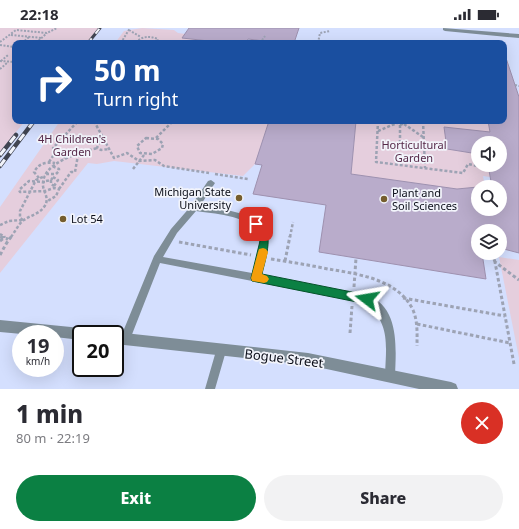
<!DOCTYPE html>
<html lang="en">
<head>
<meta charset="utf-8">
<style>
	:root { --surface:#fff; --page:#f2f2f3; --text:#2b2b33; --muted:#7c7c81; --accent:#0b8043 }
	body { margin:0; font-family:"Noto Sans",sans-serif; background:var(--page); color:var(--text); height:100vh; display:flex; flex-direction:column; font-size:15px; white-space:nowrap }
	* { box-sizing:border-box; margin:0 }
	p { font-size:13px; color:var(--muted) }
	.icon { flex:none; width:22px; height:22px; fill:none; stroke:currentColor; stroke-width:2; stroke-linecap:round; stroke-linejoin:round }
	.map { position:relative; height:361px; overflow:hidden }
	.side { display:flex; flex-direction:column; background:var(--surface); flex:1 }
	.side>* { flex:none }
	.banner { position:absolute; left:12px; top:12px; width:495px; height:84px; border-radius:8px; box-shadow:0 4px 16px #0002; background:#1a4fa0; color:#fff; overflow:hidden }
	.tools { position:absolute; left:471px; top:108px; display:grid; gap:8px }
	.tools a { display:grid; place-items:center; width:36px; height:36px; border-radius:50%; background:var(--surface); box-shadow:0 4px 16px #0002; font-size:20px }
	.speed { position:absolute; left:12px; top:297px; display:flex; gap:8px; font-size:20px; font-weight:700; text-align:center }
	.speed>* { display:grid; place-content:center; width:52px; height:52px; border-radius:50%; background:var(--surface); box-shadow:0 4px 16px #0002; line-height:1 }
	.speed small { font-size:10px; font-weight:400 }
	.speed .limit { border:2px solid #111; border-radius:6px; background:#fff; color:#111 }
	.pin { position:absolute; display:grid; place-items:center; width:34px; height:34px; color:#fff; margin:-17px; border-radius:8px; box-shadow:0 2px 6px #0006 }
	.me { position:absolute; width:44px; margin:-22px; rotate:284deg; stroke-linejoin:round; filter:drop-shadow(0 0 3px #0008) }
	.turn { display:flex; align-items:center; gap:14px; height:84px; padding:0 16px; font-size:18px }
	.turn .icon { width:52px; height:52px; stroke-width:2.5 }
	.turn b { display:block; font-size:28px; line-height:34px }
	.round { display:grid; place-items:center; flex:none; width:42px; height:42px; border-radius:21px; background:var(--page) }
	.head { display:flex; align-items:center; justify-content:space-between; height:68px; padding:0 16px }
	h1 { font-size:24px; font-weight:800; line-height:30px }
	.button { display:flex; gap:8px; margin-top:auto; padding:8px 16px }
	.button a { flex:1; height:46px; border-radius:24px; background:var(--accent); color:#fff; font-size:16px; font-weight:800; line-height:46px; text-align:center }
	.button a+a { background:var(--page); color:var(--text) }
	.status { display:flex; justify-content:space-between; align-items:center; height:28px; padding:0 20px; background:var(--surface); direction:ltr }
	.status svg { height:11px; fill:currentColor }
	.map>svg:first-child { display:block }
	.built { fill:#d4dffe; fill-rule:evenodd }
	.green { fill:#e5cedd }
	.building { fill:#b9accb; stroke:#9e91af }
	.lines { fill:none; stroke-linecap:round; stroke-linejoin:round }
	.path-far2 { stroke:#9da3b4; stroke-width:2; stroke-dasharray:2 1.5; stroke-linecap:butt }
	.path-far1 { stroke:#9da3b4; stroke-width:2.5; stroke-dasharray:3 2; stroke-linecap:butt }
	.path { stroke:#9da3b4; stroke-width:3; stroke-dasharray:3.5 2.5; stroke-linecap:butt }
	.service { fill:#7e8d97; fill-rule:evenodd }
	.minor { fill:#7e8d97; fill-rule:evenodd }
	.rail-far1-casing { stroke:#414552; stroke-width:3 }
	.rail-casing { stroke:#414552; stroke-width:4.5 }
	.rail-far1 { stroke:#f2f4fb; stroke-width:2; stroke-dasharray:6; stroke-linecap:butt }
	.rail { stroke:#f2f4fb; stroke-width:3; stroke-dasharray:8; stroke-linecap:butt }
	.route { fill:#0b8043; stroke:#07532c }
	.slow { fill:#f59e0b }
	.poi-dot { fill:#755d2e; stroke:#f2f4fb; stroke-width:1.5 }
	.labels { text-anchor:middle; stroke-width:3.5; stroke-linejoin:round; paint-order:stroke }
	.park-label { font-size:11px; fill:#562949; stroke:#f2f4fb }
	.poi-label { font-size:11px; fill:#0b0e19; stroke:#f2f4fb; text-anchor:start }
	.near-street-label { font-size:13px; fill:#0b0e19; stroke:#f2f4fb }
</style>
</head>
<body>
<div class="status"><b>22:18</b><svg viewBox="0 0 49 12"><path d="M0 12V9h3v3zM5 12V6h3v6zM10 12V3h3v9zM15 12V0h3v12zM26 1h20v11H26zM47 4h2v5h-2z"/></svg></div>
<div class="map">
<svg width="519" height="361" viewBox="0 0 519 361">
	<rect width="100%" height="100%" fill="#e0e7fa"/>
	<!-- built -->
	<path class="built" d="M0,0h519v361h-519zM15,15h489v78h-489zM478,115h22v22h-22zM478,159h22v22h-22zM478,203h22v22h-22zM21,306h34v34h-34zM81,306h34v34h-34z"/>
	<!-- green -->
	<path class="green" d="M0,0h100l-12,15h-73v78h10l-25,31z
		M142,0l32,2 4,3 7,1 -3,4 27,3 -1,2h-93l9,-12z
		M60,93h209l-14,43 -12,12 -129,-15 -17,3 -9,-1 -88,110v-66z
		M356,93h132v2l20,3 3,9 -66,-8 2,22 31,5v11h14l-2,12 -7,-1 2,11 -22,2v1l-112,-16z
		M499,229l20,3v98z"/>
	<!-- building -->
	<path class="building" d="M189,0h110l-5,15h-22v-1l-24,-3 -2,4h-38l1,-2 -27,-3z
		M504,30h2l13,39v156l-19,-5v-17h-22v22h4l4,26 -167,-27 7,-47 -73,-11 9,-29 -7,-1 14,-43h87l-5,53 106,15 21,-2v22h22v-22h-8l-4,-22h12v-22h-22v11l-31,-5 -3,-22 46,5 -2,-11h16z"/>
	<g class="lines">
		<!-- path-far2 -->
		<path class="path-far2" d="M129,2l12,7
			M11,7l31,3
			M0,14l16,-12 31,3 10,-5
			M22,15l7,-6
			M36,15l11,-10
			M123,15l-1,-2 8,-13
			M137,15v-2c7,-5 13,-5 21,-2l-1,4
			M260,15l5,-7
			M318,15l2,-10 10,-2
			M0,17l15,2
			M0,33l15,1
			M1,33l7,-6
			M0,41l8,-7
			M515,57l4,1"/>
		<!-- path-far1 -->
		<path class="path-far1" d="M94,93l20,37 13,-5 12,8 16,-1 9,6 45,7
			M378,93l-2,41 87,11 5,-9 15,3 6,4
			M423,93l2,47
			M404,96l19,13
			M400,97l8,-3 -2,-1
			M400,97v19
			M378,103l19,-8
			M146,110l12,1 5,5 -1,4 -10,6 -12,-1 -3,-7z
			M156,110l17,-17
			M105,112l-6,3 -2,5 4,2 8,-1
			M63,125l-3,-4 -7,-1 25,-27
			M49,134l4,-6 10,-3 2,6
			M133,141l11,-14
			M46,146h10l3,-3v-2l-7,-3
			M215,146l33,5
			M53,149l5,3 -4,6
			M39,150l-5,-6c5,-9 12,-10 21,-9
			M51,152v4l3,2
			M46,153l5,-1 3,-4
			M45,154l-16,-1 -10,9 1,2 25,-1 9,-3 5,1 -3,7 -10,6
			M59,161l12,-17h4l3,-17
			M23,192l-3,-2v-7l16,-31 9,-4
			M0,197l9,-4 13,-1
			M0,206l5,3
			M11,209c4,-5 8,-14 13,-17 7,-5 15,-6 20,-13 6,-8 0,-14 -1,-21 -2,-24 37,-33 54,-38
			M290,209l3,-15"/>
		<!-- path -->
		<path class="path" d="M4,208v2
			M0,209l8,2
			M0,213l4,-3
			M179,214l72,13
			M492,225l3,9
			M0,227c4,-7 7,-14 12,-19
			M271,231c19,3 38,6 57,10 30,5 70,10 85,41 5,12 4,24 4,36
			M285,233l5,-25
			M354,259l2,-29
			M403,270l102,18
			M417,296l93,19
			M350,305l2,-27
			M514,336l-19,-102 24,18"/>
		<!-- service -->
		<path class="service" d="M443,0l76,6v4l-74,-7 -2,-1z
			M211,152l4,3 -15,23c20,3 68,6 68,36 0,9 -5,23 -7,33l106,20c33,12 29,53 28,81l-1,4 -4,1 -4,-1 -1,-4c1,-30 6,-53 -20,-73l-205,-40 -31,79 -4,2 -4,-2 -1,-3 34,-83 17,-27 20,-23 17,-25zM196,183c19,3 60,4 63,29 2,8 -5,25 -7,33l-89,-16 14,-24z
			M221,318l4,1 1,4 -11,38h-10l11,-38 1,-4z"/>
		<!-- minor -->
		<path class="minor" d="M0,292l81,8 4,2 2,4h-6v6l-26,-3v-3h-33l-22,-2z
			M115,304l193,21 143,29 5,2 2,5h-39l-111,-24 -193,-21v-10h-5z"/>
		<!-- rail-far1 casing -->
		<g class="rail-far1-casing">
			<path id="rail-far1" d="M88,15l12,-15"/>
		</g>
		<!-- rail casing -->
		<g class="rail-casing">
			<path id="rail" d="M0,127l16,-20
				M0,138l34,-45"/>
		</g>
		<!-- rail-far1 -->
		<use href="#rail-far1" class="rail-far1"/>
		<!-- rail -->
		<use href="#rail" class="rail"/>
	</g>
	<!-- route -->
	<path class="route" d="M256,193c21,6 9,39 6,53l105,21 4,1 2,3 -2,4 -4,1 -115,-23 -1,-3 9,-37 -4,-10 -4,-7z"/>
	<!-- slow -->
	<path class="slow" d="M263,220l3,1 2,3 -6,22 5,2 2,3 -2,3 -3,1 -12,-2 -1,-3 7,-26 1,-3z"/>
	<!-- markers -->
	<g class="poi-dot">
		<circle cx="239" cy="170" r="4"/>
		<circle cx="384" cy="171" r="4"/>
		<circle cx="63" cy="191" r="4"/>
	</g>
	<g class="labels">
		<!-- park labels -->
		<g class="park-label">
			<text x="72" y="115">4H Children's<tspan x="72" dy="13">Garden</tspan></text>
			<text x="414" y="121">Horticultural<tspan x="414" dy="13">Garden</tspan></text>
		</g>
		<!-- poi labels -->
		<g class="poi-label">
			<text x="231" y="168" text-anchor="end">Michigan State<tspan x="231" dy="13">University</tspan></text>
			<text x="392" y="169">Plant and<tspan x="392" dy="13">Soil Sciences</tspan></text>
			<text x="71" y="195">Lot 54</text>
		</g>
		<!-- near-street labels -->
		<g class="near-street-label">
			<text transform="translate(284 330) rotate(7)" y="5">Bogue Street</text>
		</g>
	</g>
</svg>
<div class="tools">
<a><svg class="icon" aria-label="sound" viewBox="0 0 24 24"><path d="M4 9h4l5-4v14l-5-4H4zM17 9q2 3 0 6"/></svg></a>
<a><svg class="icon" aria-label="search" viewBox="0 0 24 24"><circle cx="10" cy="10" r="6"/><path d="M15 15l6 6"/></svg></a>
<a><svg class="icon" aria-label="layers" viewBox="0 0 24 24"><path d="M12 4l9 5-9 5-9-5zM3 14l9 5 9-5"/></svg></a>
</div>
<div class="speed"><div>19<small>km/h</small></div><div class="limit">20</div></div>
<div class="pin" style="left:256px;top:196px;background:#d93025"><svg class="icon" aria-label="arrive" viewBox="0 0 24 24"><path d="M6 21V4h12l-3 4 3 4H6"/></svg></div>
<svg class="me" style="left:367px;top:271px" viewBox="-20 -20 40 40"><path d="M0-17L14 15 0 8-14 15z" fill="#0b8043" stroke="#fff" stroke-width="4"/></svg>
<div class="banner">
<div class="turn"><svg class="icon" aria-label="right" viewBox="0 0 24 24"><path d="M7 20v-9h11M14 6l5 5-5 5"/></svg><div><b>50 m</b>Turn right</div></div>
</div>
</div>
<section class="side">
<div class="head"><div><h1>1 min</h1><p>80 m · 22:19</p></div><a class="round" style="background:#d93025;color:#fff"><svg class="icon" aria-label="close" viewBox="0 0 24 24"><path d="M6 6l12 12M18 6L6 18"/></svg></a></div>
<div class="button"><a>Exit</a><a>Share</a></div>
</section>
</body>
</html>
